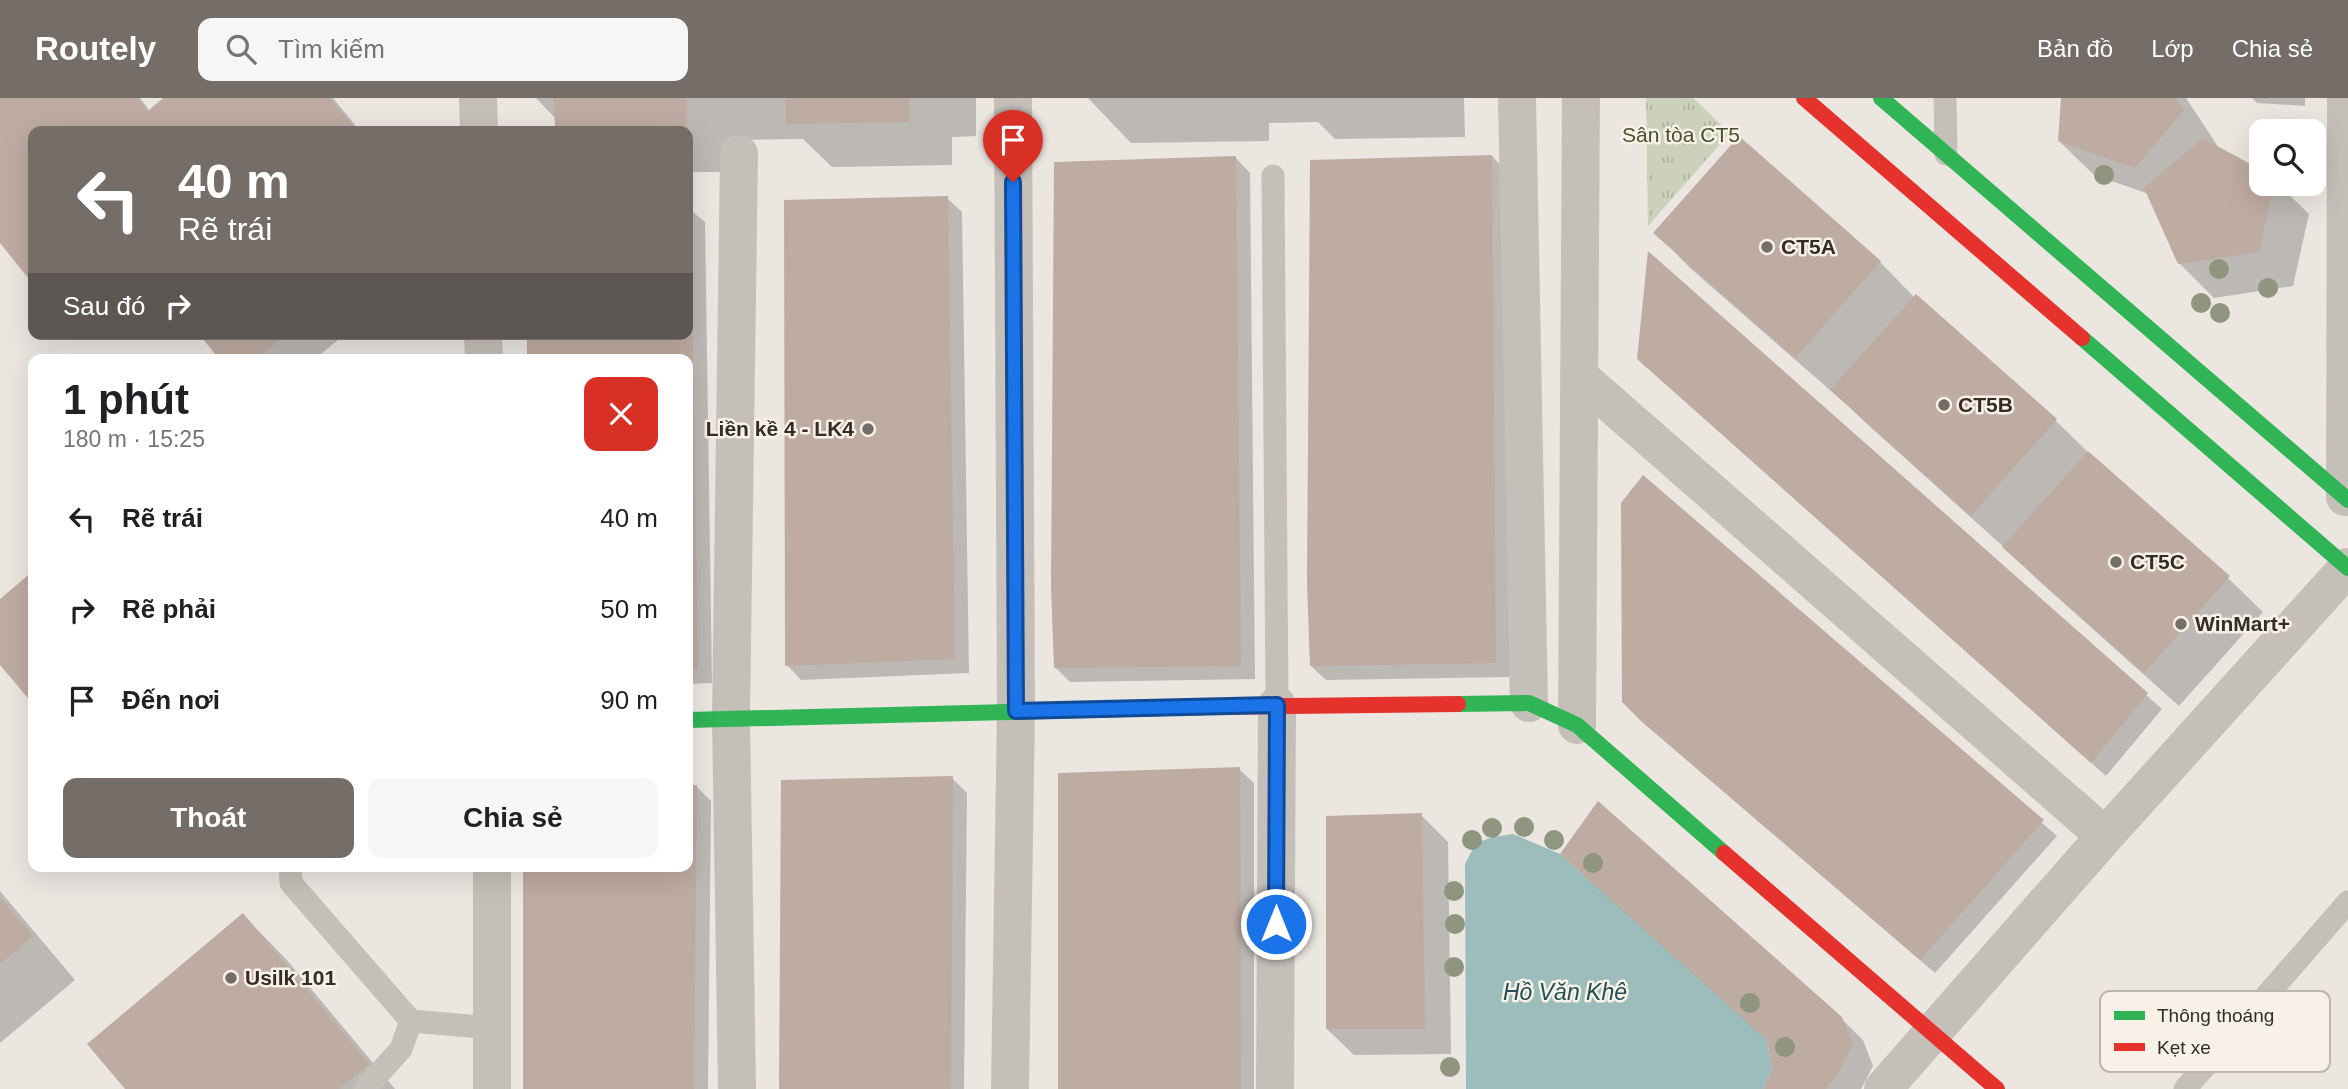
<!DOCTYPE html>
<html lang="vi">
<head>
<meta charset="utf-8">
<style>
	:root { --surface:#fff; --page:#f6f6f6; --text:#202124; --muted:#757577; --accent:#756d68 }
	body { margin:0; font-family:Helvetica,sans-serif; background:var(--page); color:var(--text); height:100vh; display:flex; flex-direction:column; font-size:26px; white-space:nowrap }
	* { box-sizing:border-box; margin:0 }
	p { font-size:23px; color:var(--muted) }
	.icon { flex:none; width:38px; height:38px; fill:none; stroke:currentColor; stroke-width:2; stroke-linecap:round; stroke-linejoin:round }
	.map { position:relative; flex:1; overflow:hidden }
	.details { position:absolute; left:28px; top:256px; width:665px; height:518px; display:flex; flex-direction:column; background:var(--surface); border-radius:14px; box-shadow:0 7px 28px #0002 }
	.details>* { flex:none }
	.banner { position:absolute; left:28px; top:28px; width:665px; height:214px; border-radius:14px; box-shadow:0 7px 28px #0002; background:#756d68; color:#fff; overflow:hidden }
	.controls { position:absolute; left:2249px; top:21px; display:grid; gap:14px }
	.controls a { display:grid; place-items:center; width:77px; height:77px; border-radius:14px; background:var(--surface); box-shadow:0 7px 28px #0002; font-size:35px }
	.pin { position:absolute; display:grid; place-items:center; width:60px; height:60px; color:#fff; margin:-72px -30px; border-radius:50% 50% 50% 0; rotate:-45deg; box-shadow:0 0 7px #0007 }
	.pin .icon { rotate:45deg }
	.me { position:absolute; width:77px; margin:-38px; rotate:0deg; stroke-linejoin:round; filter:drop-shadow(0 0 5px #0008) }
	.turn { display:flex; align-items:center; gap:24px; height:147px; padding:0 35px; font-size:32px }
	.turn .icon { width:91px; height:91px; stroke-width:2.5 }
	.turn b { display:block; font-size:49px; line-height:60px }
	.then { display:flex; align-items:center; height:66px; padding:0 35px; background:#0003; gap:14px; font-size:26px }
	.round { display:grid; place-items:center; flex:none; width:74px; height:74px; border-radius:14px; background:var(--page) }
	.head { display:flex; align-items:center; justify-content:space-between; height:119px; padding:0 35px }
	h1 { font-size:42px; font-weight:600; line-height:52px }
	.primary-button { display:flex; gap:14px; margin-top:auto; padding:14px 35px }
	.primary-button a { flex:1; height:80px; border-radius:14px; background:var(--accent); color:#fff; font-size:28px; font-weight:600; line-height:80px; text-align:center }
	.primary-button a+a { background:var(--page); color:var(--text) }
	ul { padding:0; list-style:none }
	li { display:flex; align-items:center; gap:21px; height:91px; padding:0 35px }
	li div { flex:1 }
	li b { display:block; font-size:26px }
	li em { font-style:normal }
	header { display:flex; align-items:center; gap:42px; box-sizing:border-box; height:98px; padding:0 35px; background:var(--accent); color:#fff }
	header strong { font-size:33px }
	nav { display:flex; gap:38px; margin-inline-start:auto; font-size:24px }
	.search { width:490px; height:63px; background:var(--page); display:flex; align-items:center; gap:18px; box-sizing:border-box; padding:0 24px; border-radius:14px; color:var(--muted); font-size:26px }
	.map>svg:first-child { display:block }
	.park { fill:url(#park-tufts) }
	.water { fill:#9dbcbc }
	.shadow { fill:#0003 }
	.building { fill:#beaba2 }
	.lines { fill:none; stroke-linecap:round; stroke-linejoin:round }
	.lane { stroke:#c5bfb9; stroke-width:23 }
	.street { stroke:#c5bfb9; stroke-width:38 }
	.fast { stroke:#30b455; stroke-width:16 }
	.jam { stroke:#e5322d; stroke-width:16 }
	.tree { fill:#8f957e }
	.route-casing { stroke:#114b97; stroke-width:18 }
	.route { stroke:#1a73e8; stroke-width:12 }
	.poi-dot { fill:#756d68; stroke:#f8f1e7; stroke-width:2.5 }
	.labels { text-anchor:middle; stroke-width:5; stroke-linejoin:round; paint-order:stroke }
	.park-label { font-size:21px; fill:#44522d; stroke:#f8f1e7 }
	.poi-label { font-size:21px; font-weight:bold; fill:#352c28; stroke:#f8f1e7; text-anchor:start }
	.water-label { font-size:23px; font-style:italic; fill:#205054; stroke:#f8f1e7 }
	.key { fill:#f8f1e7; stroke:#beb6ae; stroke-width:2 }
	.key-label { font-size:19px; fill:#352c28 }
</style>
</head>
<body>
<header>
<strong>Routely</strong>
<div class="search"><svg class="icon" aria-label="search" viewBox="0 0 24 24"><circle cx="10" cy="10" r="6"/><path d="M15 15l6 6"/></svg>Tìm kiếm</div>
<nav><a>Bản đồ</a><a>Lớp</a><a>Chia sẻ</a></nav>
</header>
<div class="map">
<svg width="2348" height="991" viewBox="0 0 2348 991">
	<defs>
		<pattern id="park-tufts" width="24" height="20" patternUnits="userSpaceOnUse" patternTransform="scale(1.75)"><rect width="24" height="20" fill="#ccd1bb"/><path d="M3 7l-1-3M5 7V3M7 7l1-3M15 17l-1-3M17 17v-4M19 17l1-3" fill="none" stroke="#b0b4a1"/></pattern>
	</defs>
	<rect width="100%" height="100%" fill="#ebe6e0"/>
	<!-- park -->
	<path class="park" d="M1646,0h47l37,35 -82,93z"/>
	<!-- water -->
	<path class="water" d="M1513,736l47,20 206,185 7,29 -10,21h-297l-1,-225 11,-21 17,-6z"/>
	<!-- shadow -->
	<path class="shadow" d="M0,0h140l10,13 16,-13h167l27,33h-327v150l-33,-41z
		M536,0h440v38l-24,1v28l-120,2 -29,-28 -74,1v32h-41v-41h-130l-2,-12z
		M1088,0h376l1,39 -130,2 -17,-17 -49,1v18l-138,2z
		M2062,0h124l31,47 -1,2 45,25v12h17l31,30 -16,72 -79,12 -35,-35 -30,-69 -55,-19 -35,-34z
		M2252,0h53v8l-48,-3z
		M1492,58l14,15 4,506 -184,3 -15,-14z
		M1236,60l14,15 5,506 -185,3 -15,-15z
		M947,100l15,14 7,461 -168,7 -14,-15z
		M688,110l17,14 7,461 -24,1z
		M1656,135l224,29 35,36 1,-2 140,125 35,34 137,123 35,34 -84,94 -140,-125 -33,-32 -139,-125 -35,-34 -1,1 -141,-123z
		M1649,156l513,455 -56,67 -452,-403z
		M201,236h144l-30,25h-94z
		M1643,379l414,359 -122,137 -277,-238 -34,-33z
		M33,475v129l-33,-40v-61z
		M1239,671l15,14v306h-196l1,-314z
		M952,680l15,15 -3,296h-184z
		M688,688h8l15,15 -3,288h-184l164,-223z
		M1421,717l27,27 3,212 -97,1 -27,-26z
		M1583,777l258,143 22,22 10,26 -12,23h-96l10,-21 -7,-27z
		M0,793l75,89 -75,63z
		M243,817l43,44 109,130h-268z"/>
	<!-- building -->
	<path class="building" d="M0,0h137l11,13 15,-13h167l27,33h-324v153l-33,-41z
		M554,0h132l1,31 -132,2z
		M786,0h123l1,24 -124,2z
		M2061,0h115l8,12 -49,58 -77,-27z
		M1739,38l142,125 -86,97 -142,-125z
		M2203,40l58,32v14h13l-15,68 -81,12 -34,-76z
		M1492,57l4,508 -186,3 -3,-82 3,-424z
		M1236,58l5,510 -187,2 -3,-82 3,-424z
		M948,98l7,463 -170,7 -1,-466z
		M688,108h3l7,463 -10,1v-311h-161v-25h161z
		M1648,153l500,442 -57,70 -454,-404z
		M1916,196l141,125 -86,97 -141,-126z
		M199,236h87l-29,25h-38z
		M2088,353l142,125 -86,97 -142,-126z
		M1643,377l401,345 -124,140 -279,-239 -19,-19 -1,-199z
		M33,473v133l-33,-39v-66z
		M1240,669l1,322h-183v-316z
		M953,678l-2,313h-172l2,-309z
		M688,687h9l-3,304h-171v-223h165z
		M1598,703l244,216 11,27 -14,28 -14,17h-62l10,-21 -7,-29 -206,-185z
		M1422,715l3,216h-99v-213z
		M0,799l33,39 -33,28z
		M243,815l126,151 -30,25h-214l-38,-45z"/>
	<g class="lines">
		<!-- lane -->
		<path class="lane" d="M1945,0l1,56
			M1273,78l4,529
			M290,768l1,17 120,138 81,7
			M365,991l36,-40 10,-28
			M2185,991l163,-187"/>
		<!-- street -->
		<path class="street" d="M478,0l1,33
			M1517,0l12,605
			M483,236l1,25
			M1579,278l526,460
			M2345,399l1,-399
			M1577,627l4,-627
			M492,768v223
			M737,991l-6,-371 8,-564
			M1010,991l6,-378 -3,-613
			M1275,991l2,-384
			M1883,991l222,-253 243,-269"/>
		<!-- fast -->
		<path class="fast" d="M1881,0l467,402
			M2082,240l266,230
			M1458,606l71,-1 48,22 147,128
			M688,622l518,-13"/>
		<!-- jam -->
		<path class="jam" d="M1804,0l278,240
			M1206,609l252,-3
			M1724,755l273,236"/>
	</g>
	<!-- trees -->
	<g class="tree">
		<circle cx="2104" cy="77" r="10"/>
		<circle cx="2219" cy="171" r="10"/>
		<circle cx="2268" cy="190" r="10"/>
		<circle cx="2201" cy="205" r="10"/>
		<circle cx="2220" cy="215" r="10"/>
		<circle cx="1524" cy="729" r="10"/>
		<circle cx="1492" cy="730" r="10"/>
		<circle cx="1472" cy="742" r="10"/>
		<circle cx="1554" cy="742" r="10"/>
		<circle cx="1593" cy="765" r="10"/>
		<circle cx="1454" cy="793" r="10"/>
		<circle cx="1455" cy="826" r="10"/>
		<circle cx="1454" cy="869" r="10"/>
		<circle cx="1750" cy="905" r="10"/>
		<circle cx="1785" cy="949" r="10"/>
		<circle cx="1450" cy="969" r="10"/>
	</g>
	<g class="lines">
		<!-- route casing -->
		<g class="route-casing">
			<path id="route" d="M1013,84l3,529 261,-6 -1,219"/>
		</g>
		<!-- route -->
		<use href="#route" class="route"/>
	</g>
	<!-- markers -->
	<g class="poi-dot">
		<circle cx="1767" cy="149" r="7"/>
		<circle cx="1944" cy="307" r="7"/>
		<circle cx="868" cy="331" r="7"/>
		<circle cx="2116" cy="464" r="7"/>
		<circle cx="2181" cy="526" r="7"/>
		<circle cx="231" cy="880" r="7"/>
	</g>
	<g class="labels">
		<!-- park labels -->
		<g class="park-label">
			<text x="1681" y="44">Sân tòa CT5</text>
		</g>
		<!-- poi labels -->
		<g class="poi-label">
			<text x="1781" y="156">CT5A</text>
			<text x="1958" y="314">CT5B</text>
			<text x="854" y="338" text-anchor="end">Liền kề 4 - LK4</text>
			<text x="2130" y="471">CT5C</text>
			<text x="2195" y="533">WinMart+</text>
			<text x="245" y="887">Usilk 101</text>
		</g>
		<!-- water labels -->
		<g class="water-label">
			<text x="1565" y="902">Hồ Văn Khê</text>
		</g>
	</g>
	<!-- legend -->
	<rect x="2100" y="893" width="230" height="81" rx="10" class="key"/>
	<rect x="2114" y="913" width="31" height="9" fill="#30b455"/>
	<rect x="2114" y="945" width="31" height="8" fill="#e5322d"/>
	<g class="key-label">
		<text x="2157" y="924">Thông thoáng</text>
		<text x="2157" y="956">Kẹt xe</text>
	</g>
</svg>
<div class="controls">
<a><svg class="icon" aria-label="search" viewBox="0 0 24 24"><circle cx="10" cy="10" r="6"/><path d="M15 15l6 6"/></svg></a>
</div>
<div class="pin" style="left:1013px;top:84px;background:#d93025"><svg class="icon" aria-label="arrive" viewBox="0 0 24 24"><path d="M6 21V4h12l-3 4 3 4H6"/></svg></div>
<svg class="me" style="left:1276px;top:826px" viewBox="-20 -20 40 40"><circle r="17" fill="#1a73e8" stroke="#fff" stroke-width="3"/><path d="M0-11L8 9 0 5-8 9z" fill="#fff"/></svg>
<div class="banner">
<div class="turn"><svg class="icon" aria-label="left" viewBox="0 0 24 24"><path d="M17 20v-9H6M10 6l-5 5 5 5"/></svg><div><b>40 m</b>Rẽ trái</div></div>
<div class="then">Sau đó<svg class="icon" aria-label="right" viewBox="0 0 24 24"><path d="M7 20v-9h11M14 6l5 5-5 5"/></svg></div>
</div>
<section class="details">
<div class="head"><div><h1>1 phút</h1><p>180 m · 15:25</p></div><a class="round" style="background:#d93025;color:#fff"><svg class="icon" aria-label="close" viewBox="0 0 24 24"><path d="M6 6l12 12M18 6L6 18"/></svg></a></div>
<ul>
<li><svg class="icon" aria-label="left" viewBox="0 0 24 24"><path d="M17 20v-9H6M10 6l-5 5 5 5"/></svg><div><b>Rẽ trái</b></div><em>40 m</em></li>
<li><svg class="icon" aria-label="right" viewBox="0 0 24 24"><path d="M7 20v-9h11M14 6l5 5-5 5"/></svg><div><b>Rẽ phải</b></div><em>50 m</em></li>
<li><svg class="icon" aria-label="arrive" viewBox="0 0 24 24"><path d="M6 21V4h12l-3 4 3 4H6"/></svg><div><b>Đến nơi</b></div><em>90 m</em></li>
</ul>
<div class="primary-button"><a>Thoát</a><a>Chia sẻ</a></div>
</section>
</div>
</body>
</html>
